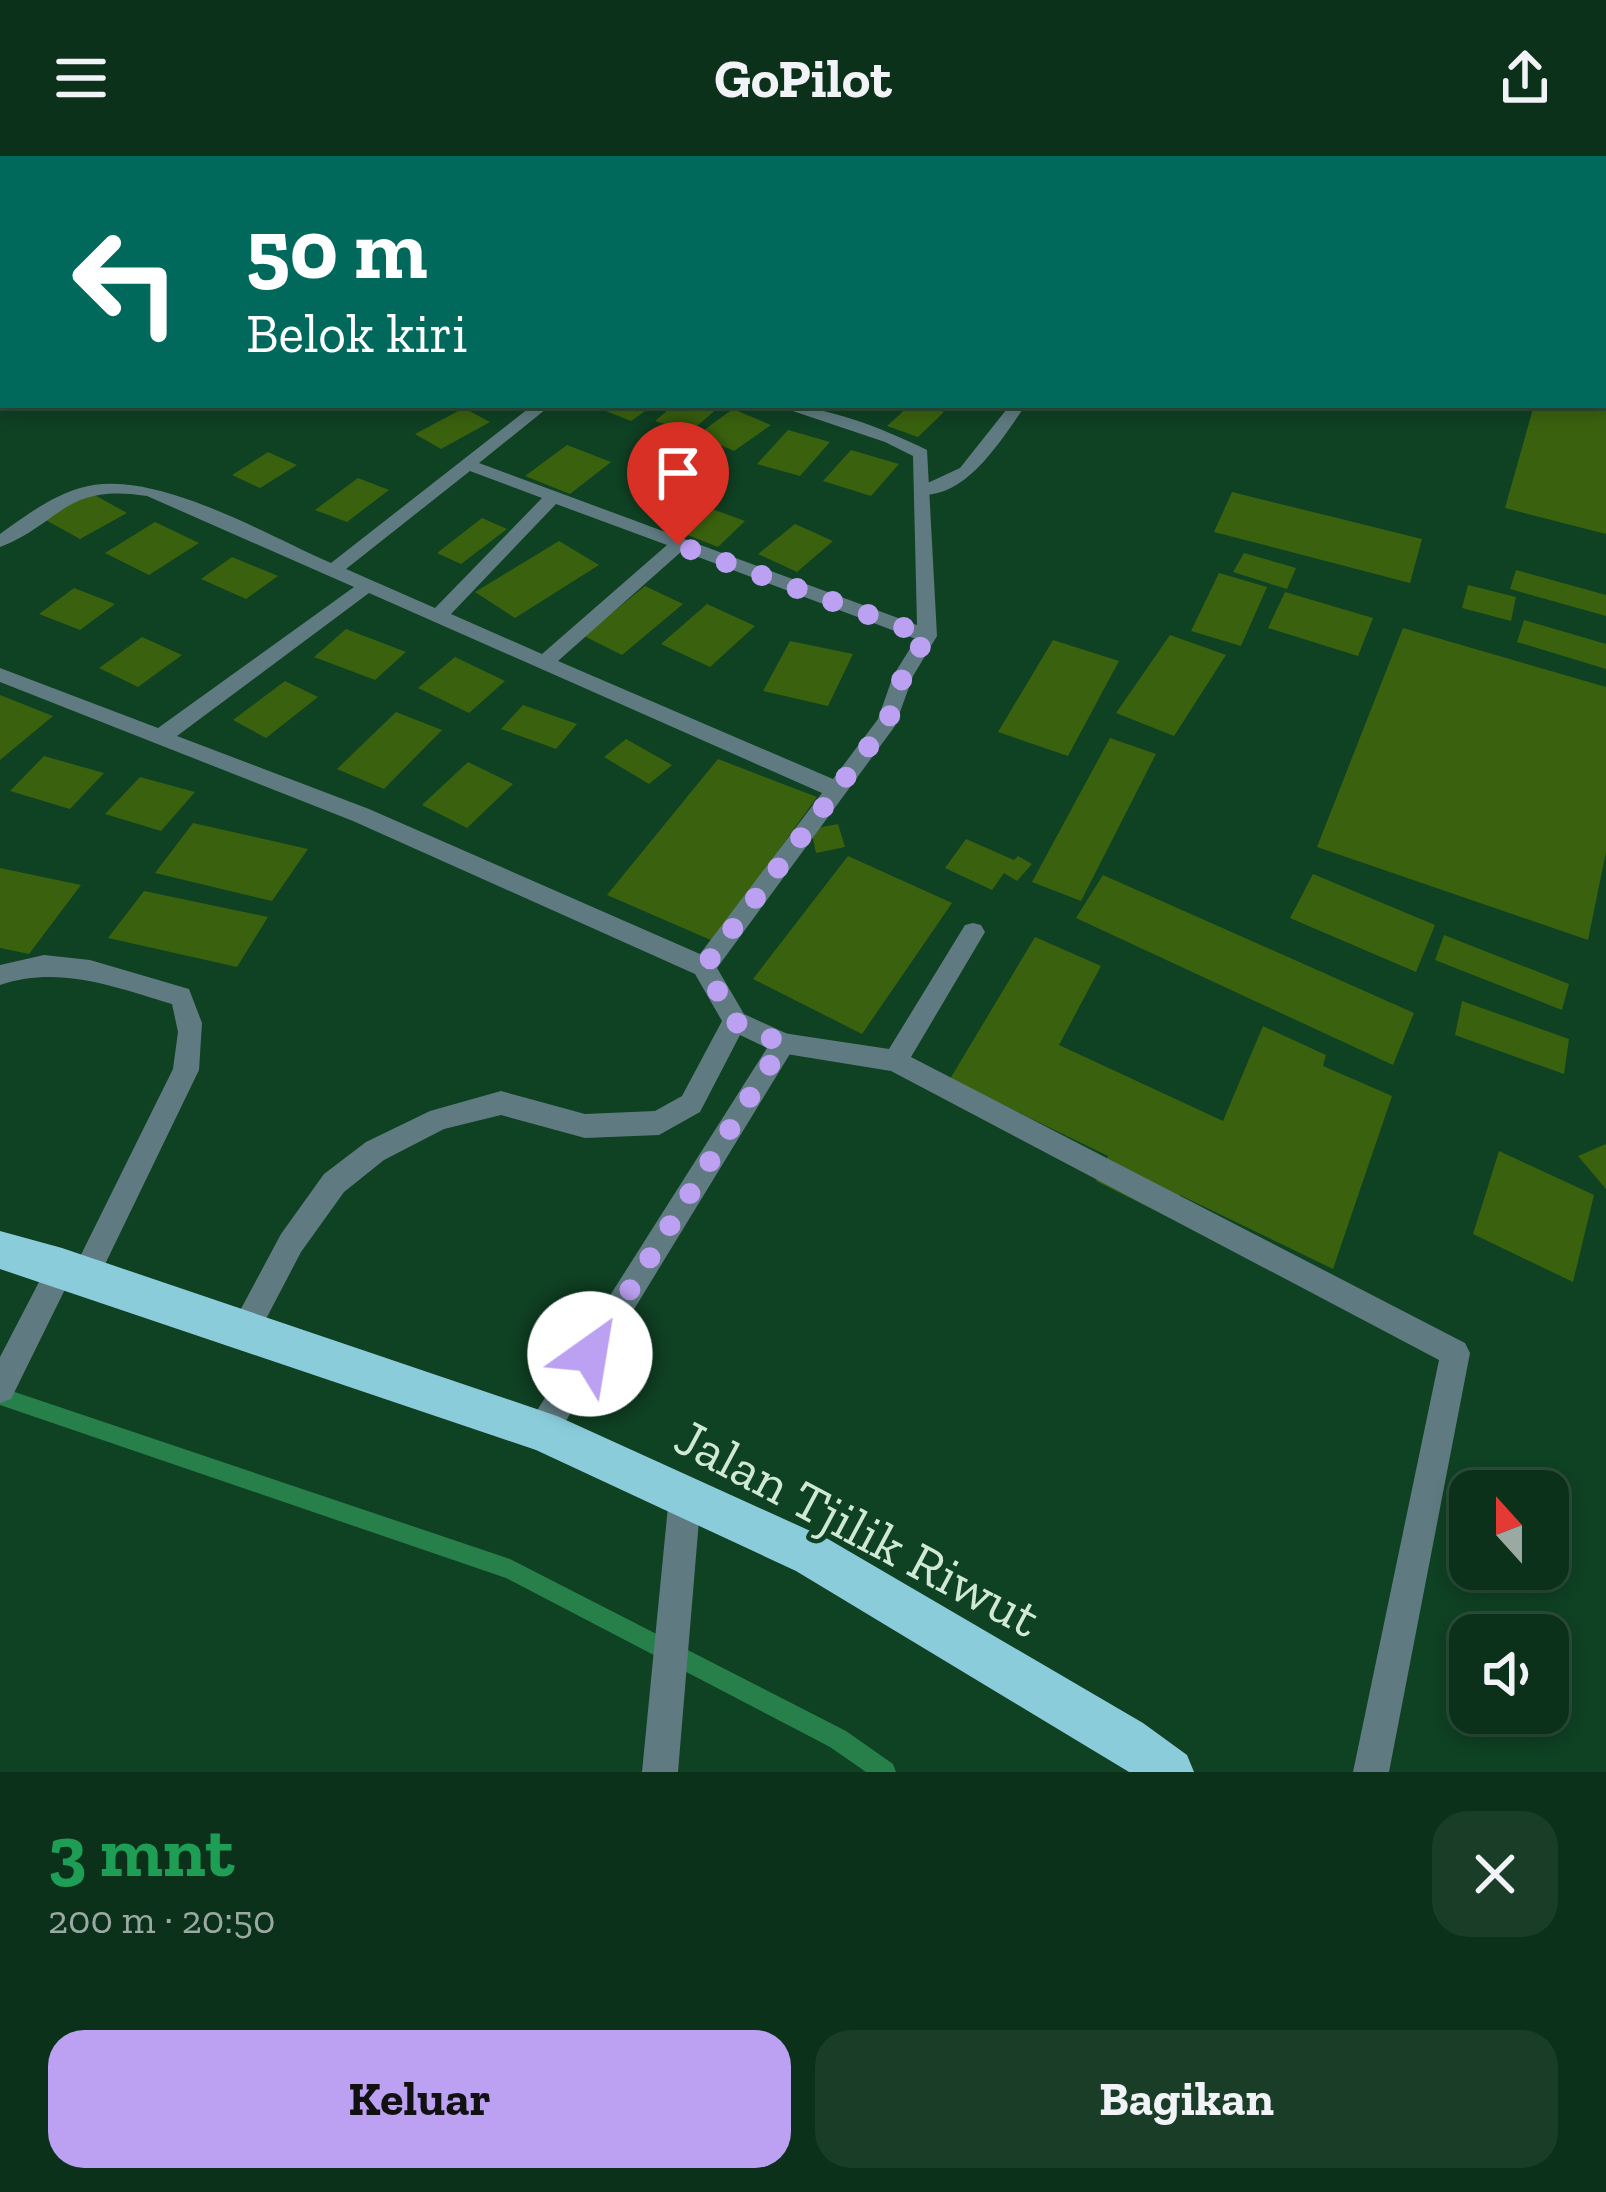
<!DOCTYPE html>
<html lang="id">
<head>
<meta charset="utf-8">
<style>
	:root { --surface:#0b311a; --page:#193d27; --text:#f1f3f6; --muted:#9aa9a2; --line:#2b4c39; --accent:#bca0f2 }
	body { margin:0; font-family:"Zilla Slab",serif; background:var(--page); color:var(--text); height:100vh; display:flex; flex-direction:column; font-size:45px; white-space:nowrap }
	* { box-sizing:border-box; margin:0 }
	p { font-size:39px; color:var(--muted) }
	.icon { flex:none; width:66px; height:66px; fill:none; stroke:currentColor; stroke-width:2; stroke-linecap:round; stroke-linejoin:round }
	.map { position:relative; height:1616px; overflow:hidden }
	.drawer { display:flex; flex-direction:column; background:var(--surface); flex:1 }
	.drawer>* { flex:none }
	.guide { position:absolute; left:0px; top:0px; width:1608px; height:252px; box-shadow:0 6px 18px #0003,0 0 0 3px var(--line); background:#00695c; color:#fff; overflow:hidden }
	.needle { width:78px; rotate:339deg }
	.fabs { position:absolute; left:1449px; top:1314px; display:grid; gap:24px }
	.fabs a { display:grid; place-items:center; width:120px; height:120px; border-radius:24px; background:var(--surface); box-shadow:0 6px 18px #0003,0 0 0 3px var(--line); font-size:60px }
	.pin { position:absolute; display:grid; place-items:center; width:102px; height:102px; color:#fff; margin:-123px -51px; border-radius:50% 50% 50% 0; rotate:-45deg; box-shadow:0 0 12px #0007 }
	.pin .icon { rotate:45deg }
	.me { position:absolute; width:132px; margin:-66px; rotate:32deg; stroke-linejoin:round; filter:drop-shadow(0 0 9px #0008) }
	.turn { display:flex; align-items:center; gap:42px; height:252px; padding:0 48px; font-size:54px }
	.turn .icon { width:156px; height:156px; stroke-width:2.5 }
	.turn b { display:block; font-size:84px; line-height:102px }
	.round { display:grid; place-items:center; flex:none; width:126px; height:126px; border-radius:36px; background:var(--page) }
	.head { display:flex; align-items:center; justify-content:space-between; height:204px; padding:0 48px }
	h1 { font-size:72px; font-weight:700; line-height:90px; color:#1e9e55 }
	.primary-button { display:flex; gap:24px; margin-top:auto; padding:24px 48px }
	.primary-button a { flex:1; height:138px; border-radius:36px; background:var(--accent); color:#111; font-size:48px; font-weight:700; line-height:138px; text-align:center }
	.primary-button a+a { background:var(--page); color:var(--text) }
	header { display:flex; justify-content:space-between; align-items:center; height:156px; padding:0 48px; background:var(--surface); font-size:54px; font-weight:700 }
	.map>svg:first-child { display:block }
	.green { fill:#7f3d75 }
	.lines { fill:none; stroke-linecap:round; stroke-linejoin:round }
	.stream { fill:#277f4a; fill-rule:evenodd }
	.building { fill:#3a620e }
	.service { fill:#5f7b81; fill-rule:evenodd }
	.minor { fill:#5f7b81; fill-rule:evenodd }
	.trunk { fill:#8accda; fill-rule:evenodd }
	.route { stroke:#bca0f2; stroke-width:21; stroke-dasharray:0 37.8 }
	.labels { text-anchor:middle; stroke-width:9; stroke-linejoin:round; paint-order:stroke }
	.near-street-label { font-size:54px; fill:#d0e9d6; stroke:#0f4123 }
</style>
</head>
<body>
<header><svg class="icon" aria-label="menu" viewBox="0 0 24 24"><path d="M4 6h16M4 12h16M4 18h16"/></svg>GoPilot<svg class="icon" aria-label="share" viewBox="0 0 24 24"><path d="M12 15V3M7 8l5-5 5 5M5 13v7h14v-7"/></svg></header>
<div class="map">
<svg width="1606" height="1616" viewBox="0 0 1606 1616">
	<rect width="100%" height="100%" fill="#0f4123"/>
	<!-- green -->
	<path class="green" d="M392,0h1214v195l-1,-192h-1216z"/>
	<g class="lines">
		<!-- stream -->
		<path class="stream" d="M0,1231l510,172 336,172 47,33 3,8h-30l-36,-25 -324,-169 -506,-173z"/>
	</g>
	<!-- building -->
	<path class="building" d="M607,249h47l-23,16 -30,-12z
		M674,249h38l7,2 -29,25 -35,-11z
		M910,249h12l22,7 -26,25 -31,-11z
		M1534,249h72v129l-101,-26z
		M464,252l26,14 -49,27 -26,-15z
		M733,253l38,16 -37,26 -37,-16z
		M788,274l42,12 -30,34 -43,-12z
		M567,289l44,17 -41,32 -45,-18z
		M851,294l48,14 -28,32 -48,-15z
		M268,296l29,13 -37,23 -28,-13z
		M358,322l31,12 -42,32 -32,-12z
		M1232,336l190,47 -12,44 -196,-51z
		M91,337l36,20 -47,26 -36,-20z
		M712,353l33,12 -27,26 -33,-13z
		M482,362l25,11 -46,35 -24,-11z
		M155,366l44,21 -50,32 -44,-22z
		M795,368l38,17 -36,31 -39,-18z
		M559,385l40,24 -84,53 -40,-26z
		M1244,397l52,15 -9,21 -54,-17z
		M232,401l46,19 -32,23 -45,-20z
		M1516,414l90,25v21l-96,-27z
		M1219,417l48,14 -26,59 -50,-15z
		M1468,429l48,12 -5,24 -49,-13z
		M645,430l38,18 -61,51 -38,-19z
		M74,432l41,16 -35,26 -41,-16z
		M1285,436l88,26 -15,38 -90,-28z
		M707,448l48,22 -45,41 -49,-23z
		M1524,464l82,24v25l-89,-27z
		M1403,472l203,59v165l-18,88 -271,-93z
		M346,473l60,23 -31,28 -61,-23z
		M1170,479l56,20 -52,81 -58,-23z
		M142,481l40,18 -44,32 -39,-19z
		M1053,484l66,21 -51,95 -70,-24z
		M790,485l63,13 -25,52 -65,-15z
		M455,501l50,24 -36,32 -51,-25z
		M285,525l33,16 -52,41 -33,-18z
		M0,539l53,21 -53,44z
		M523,549l54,19 -21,25 -55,-20z
		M396,556l46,18 -58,59 -47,-20z
		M1110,582l46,16 -75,147 -49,-19z
		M626,583l46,26 -23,19 -45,-27z
		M44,600l60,17 -34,36 -60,-18z
		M718,603l99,38 -104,144 -106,-46z
		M468,606l45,22 -46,44 -45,-23z
		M140,621l55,15 -34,39 -56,-17z
		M193,667l115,26 -36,52 -117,-28z
		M838,668l7,23 -29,6 -5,-24z
		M966,683l48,21 4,-4 14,8 -15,17 -13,-8 -12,17 -47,-22z
		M848,700l104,47 -90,131 -109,-55z
		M0,712l81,17 -52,69 -29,-6z
		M1313,718l122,51 -19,47 -126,-54z
		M1103,719l311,138 -21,52 -317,-147z
		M144,735l124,26 -31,50 -129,-29z
		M1444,779l125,49 -7,26 -127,-50z
		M1035,781l66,29 -42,79 164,76 40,-95 63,29 -3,11 69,30 -59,173 -153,-74 -10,23 -74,-37 12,-25 -158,-77z
		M1462,845l107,38 -5,35 -109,-39z
		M1606,988v45l-28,-33z
		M1499,995l95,44 -21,87 -100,-48z"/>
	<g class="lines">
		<!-- service -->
		<path class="service" d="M1010,249h16c-25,34 -58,93 -107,90v-8l41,-19z
			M973,767l8,2 4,7 -74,125 554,286 5,10 -81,419h-36l86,-412 -548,-289 -117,-19 -4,-8 4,-8 9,-3 106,16 76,-124z
			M62,1097l10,4 4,10 -65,132 -11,4v-46l52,-100z"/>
		<!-- minor -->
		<path class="minor" d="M533,249h18l-72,58 438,162 -4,-169 -28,-14 -110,-37c50,0 107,23 152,45l10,186 -24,40 -18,50 -178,242 27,46 48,22 4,8 -243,398 -11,4 -11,-4 -4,-11 4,-11 236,-372 -27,-13 -40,77 -41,23 -74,3 -84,-23 -57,14 -60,31 -40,32 -43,60 -46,88 -10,5 -10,-5 -5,-10 5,-10 46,-86 43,-60 42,-32 64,-31 71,-20 84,23 70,-3 27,-15 40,-75 -27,-47 -342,-153 -353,-139v-14l158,60 196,-141 -207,-91c-83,-13 -85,27 -147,51v-13c25,-18 50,-37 80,-46 71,-22 184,46 251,75zM470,315l72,27 -107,110 -89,-39zM556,348l111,41 -125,109 -91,-40zM682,395l234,88 -23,37 -15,43 -45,60 -275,-118zM369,437l453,200 -122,161 -331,-145 -192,-73z
			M44,799l46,5 99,29 13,34 -3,47 -105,217 -10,4 -10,-4 -4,-10 103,-208 5,-37 -6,-28c-58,-17 -112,-39 -172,-19v-20z
			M685,1324l11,5 5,11 -23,276h-36l27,-276 5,-11z"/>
		<!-- trunk -->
		<path class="trunk" d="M0,1075l62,17 495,168 271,123 315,184 44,32 7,17h-65l-333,-201 -260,-121 -536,-181z"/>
	</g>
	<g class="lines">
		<!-- route -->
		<path class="route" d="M590,1198l193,-310 -48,-22 -31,-55 184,-246 15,-45 24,-40 -249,-91"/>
	</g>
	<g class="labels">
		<!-- near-street labels -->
		<g class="near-street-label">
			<text transform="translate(858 1371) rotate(28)" y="19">Jalan Tjilik Riwut</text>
		</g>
	</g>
</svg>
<div class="fabs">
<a><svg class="needle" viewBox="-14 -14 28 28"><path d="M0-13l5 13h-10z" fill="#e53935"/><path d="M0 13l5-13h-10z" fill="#9aa9a2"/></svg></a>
<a><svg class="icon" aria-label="sound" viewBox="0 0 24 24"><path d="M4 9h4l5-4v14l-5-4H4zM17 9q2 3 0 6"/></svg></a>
</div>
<div class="pin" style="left:678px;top:389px;background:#d93025"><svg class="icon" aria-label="arrive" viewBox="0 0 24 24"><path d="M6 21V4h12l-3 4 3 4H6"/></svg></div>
<svg class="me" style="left:590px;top:1198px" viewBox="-20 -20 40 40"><circle r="19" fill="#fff"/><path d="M0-13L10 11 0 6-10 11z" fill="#bca0f2"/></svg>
<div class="guide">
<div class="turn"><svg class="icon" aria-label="left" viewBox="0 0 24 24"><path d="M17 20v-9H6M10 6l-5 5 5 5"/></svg><div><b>50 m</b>Belok kiri</div></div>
</div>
</div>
<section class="drawer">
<div class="head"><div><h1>3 mnt</h1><p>200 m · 20:50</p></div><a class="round"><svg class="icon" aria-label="close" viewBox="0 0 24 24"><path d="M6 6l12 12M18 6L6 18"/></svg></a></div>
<div class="primary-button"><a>Keluar</a><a>Bagikan</a></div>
</section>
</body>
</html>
